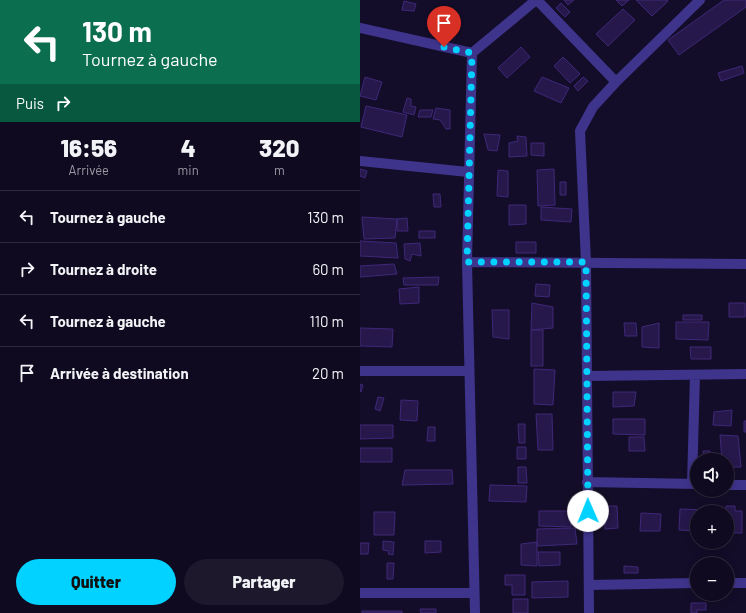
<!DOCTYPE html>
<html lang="fr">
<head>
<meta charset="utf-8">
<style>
	:root { --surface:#0f0a1f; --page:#1d182c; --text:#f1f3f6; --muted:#9b9aa4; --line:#2f2b3d; --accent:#01d2ff }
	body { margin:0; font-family:Barlow,sans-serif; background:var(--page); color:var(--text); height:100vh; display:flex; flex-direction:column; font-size:15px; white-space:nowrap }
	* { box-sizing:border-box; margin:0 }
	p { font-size:13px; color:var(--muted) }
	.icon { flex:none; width:22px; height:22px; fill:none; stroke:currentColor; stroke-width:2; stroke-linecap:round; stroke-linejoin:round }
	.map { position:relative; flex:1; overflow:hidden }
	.drawer { display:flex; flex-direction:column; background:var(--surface); width:360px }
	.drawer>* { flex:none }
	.top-card { background:#0b6e4f; color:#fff; overflow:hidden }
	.tools { position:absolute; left:330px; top:453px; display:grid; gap:8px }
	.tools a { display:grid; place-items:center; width:44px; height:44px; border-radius:50%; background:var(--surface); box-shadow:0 2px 10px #0003,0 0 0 1px var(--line); font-size:20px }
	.pin { position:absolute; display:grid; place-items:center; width:34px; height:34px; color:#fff; margin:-41px -17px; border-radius:50% 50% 50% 0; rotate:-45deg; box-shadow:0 0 4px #0007 }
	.pin .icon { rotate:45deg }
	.me { position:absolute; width:44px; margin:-22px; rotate:359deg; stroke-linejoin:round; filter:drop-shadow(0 0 3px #0008) }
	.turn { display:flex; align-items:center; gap:14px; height:84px; padding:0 16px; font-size:18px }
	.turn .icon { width:52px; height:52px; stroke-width:2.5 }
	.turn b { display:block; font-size:28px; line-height:34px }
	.then { display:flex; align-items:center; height:38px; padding:0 16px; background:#0003; gap:8px; font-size:15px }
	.eta { display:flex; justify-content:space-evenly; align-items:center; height:68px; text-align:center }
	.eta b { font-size:24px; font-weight:800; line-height:28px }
	.button { display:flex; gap:8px; margin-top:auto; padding:8px 16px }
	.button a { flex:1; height:46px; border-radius:24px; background:var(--accent); color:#111; font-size:16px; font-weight:800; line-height:46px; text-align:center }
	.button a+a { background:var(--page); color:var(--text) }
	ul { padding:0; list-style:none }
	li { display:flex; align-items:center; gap:12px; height:52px; padding:0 16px; border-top:1px solid var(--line) }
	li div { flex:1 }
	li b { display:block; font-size:15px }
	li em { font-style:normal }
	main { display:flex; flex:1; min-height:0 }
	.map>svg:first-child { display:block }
	.building { fill:#26184b; stroke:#3e2879 }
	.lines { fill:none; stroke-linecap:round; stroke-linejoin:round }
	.minor { stroke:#3e348c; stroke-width:10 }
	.route { stroke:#01d2ff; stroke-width:7; stroke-dasharray:0 12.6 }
</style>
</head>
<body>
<main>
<section class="drawer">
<div class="top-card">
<div class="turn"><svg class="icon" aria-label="left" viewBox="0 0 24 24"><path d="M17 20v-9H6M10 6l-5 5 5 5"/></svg><div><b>130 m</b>Tournez à gauche</div></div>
<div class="then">Puis<svg class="icon" aria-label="right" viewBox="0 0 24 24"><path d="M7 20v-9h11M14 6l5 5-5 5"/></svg></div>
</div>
<div class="eta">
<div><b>16:56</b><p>Arrivée</p></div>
<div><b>4</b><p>min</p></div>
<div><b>320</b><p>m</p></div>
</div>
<ul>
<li><svg class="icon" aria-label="left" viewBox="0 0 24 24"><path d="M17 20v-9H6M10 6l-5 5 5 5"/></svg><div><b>Tournez à gauche</b></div><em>130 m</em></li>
<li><svg class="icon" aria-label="right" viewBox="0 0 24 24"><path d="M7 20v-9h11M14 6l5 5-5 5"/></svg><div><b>Tournez à droite</b></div><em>60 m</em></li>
<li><svg class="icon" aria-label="left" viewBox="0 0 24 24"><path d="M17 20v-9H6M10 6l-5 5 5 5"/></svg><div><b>Tournez à gauche</b></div><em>110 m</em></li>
<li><svg class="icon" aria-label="arrive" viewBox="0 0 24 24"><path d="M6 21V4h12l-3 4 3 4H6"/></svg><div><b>Arrivée à destination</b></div><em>20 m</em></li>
</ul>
<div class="button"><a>Quitter</a><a>Partager</a></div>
</section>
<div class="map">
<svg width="386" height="613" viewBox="0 0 386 613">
	<rect width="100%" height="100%" fill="#140d29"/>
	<!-- building -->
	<path class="building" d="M204,0h10l-6,5z
		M256,0h13l-7,6z
		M276,0h31l1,1 -16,15z
		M364,0h22v7l-67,48 -11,-15z
		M44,1l12,3 -2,7 -12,-1z
		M201,3l9,9 -5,5 -9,-9z
		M263,9l12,11 -27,26 -12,-12z
		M161,47l9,10 -23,21 -9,-10z
		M203,57l17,17 -10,9 -16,-17z
		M382,66l2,7 -23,8 -3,-8z
		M5,77l17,5 -6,18 -16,-4z
		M182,77l27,11 -8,15 -27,-12z
		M223,77l5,4 -10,10 -4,-5z
		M47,98l4,1v7l5,1 -2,8 -11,-3z
		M6,106l41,9 -5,22 -41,-10z
		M76,108l14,2v19h-4l-6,-9 -7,-1z
		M60,110h13l-2,7h-13z
		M124,134l16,1 -3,16 -9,-1z
		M157,136l9,1 1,19 -18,1v-14l9,-2z
		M171,143h13v13l-13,-1z
		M0,169l7,2 -2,7 -5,-2z
		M194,169l1,36 -17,1 -1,-36z
		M138,170l10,1v26l-11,-1z
		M200,182h6v13h-6z
		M73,194h7l1,13h-7z
		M149,205h17v19l-17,1z
		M181,207l31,2 -1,13 -30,-2z
		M2,217l35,2 -2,19 -31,1z
		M47,218l1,13h-11v-12z
		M59,231h16v7h-16z
		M0,241l36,2 2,15 -38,-2z
		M156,242h20v11h-20z
		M60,243l1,13 -9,-2 -2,7 -5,-2 -1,-15z
		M34,264l3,10 -37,3v-11z
		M79,277l-1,8h-34l-1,-7z
		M176,284l14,1 -1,12 -14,-1z
		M59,287v16l-19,1 -1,-15z
		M172,303l21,4v21l-22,2z
		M369,303h16v14h-16z
		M132,310h17v29l-16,-2z
		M323,315h19v5h-19z
		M316,322h33l-1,18 -32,-1z
		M264,323h12l1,13h-12z
		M299,323v25l-17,-1v-20z
		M0,328l33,1 -1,18 -32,-1z
		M171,330h12v36h-12z
		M330,347h21v12h-20z
		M174,369l21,1 -2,35 -19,-1z
		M0,384l3,1 -2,7 -1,-1z
		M253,392h23l-2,14 -21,1z
		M18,397l6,1 -4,13 -5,-2z
		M41,400l17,1 -1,20 -17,-1z
		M372,410l-1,16 -18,-1 1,-13z
		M176,414h16l1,36h-15z
		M253,419h32v16l-32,-1z
		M384,421h2v11h-2z
		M158,424h7v19h-6z
		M0,425h33v13l-33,1z
		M68,427h7v14h-8z
		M360,435l18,1 3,31h-14v-7h-5z
		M269,437h15l1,14h-16z
		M157,447h9v12h-9z
		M0,448h32v14h-32z
		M343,451h7l1,9h-7z
		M158,467h8l1,16h-9z
		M45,470h47l1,14 -51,1z
		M130,485l37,1 -1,16 -37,-1z
		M244,506h13l1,22 -13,1z
		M366,506h9v5h7v22h-15v-21h-9l8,-1z
		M320,509l29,1 -1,2h-11v19l-18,-1z
		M179,511h33l-1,16 -32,-1z
		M14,512h21l-1,23h-20z
		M281,513l20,1 -1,17h-20z
		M215,528l2,16 -40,2v-17z
		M23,541l11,1 -1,13 -5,-1 1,-3 -6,-1z
		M65,541h16v11l-16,1z
		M177,542v24l-16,-1v-21z
		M0,543h9l-1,11h-8z
		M178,552h22v13l-21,1z
		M27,563h7l-1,16h-6z
		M264,566l14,1v6h-14z
		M145,575h20v20h-13v-10h-7z
		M208,581v16l-36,1v-16z
		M153,599h15v14h-15z
		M331,603h15v7h-9v3h-6z
		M60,609h16v4h-15z
		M2,611h40v2h-40z"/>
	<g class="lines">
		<!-- minor -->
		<path class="minor" d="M177,0l79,82
			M0,28l112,25
			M0,161l108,11
			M107,262l279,2
			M0,371h109
			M227,376l159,-2
			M227,482l110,2
			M332,484l3,-109
			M367,485h19
			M367,583h19
			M230,585l107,-2
			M0,593h114
			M115,613l-8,-351 5,-209 64,-53
			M229,613l-3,-351 -6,-131 13,-24 23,-25 84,-82"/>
	</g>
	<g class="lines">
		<!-- route -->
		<path class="route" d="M84,47l28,6 -5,209h119l2,249"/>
	</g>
</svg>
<div class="tools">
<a><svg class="icon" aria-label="sound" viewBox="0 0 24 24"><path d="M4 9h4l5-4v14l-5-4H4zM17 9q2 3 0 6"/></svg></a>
<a>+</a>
<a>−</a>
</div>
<div class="pin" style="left:84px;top:47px;background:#d93025"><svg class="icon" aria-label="arrive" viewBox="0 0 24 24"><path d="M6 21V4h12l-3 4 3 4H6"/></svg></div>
<svg class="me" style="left:228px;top:511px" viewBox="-20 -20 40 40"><circle r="19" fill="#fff"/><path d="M0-13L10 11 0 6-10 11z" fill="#01d2ff"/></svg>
</div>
</main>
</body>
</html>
